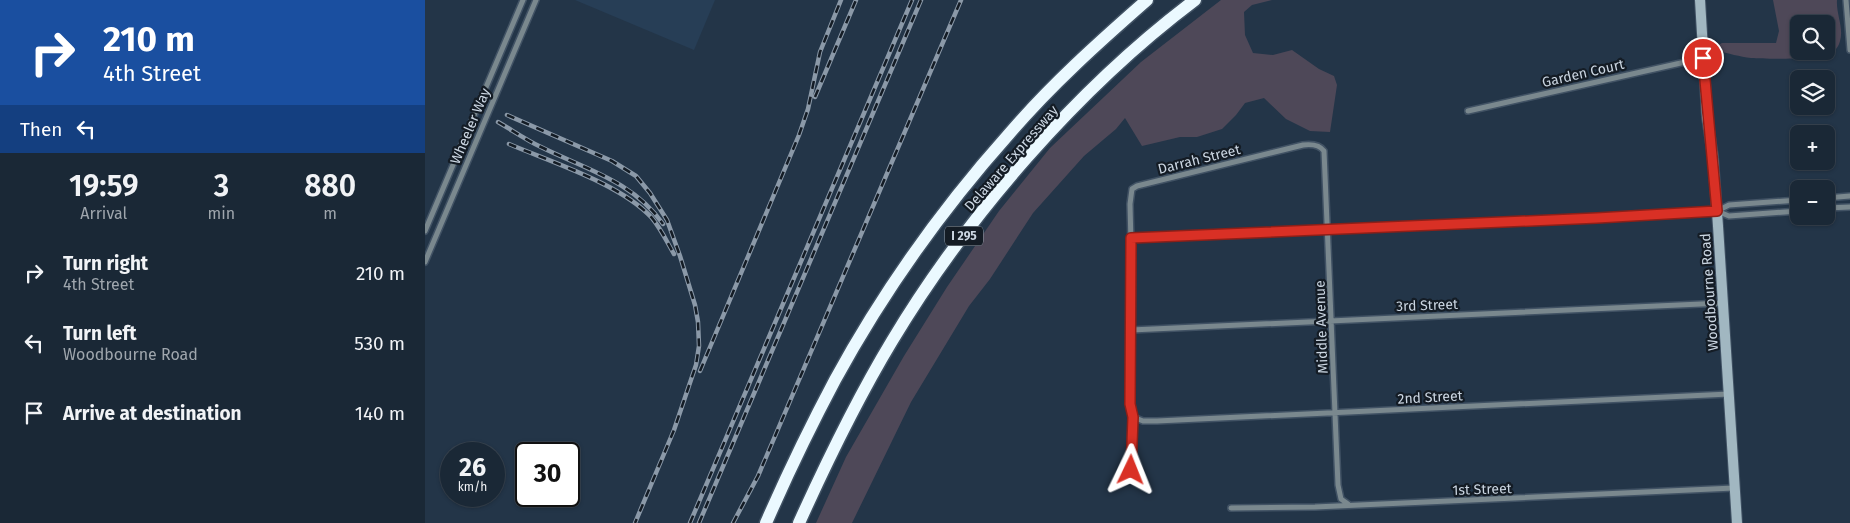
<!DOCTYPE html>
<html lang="en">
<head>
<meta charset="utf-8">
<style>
	:root { --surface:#1a2836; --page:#273442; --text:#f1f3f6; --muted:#9fa6ad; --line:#384451 }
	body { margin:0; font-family:"Fira Sans",sans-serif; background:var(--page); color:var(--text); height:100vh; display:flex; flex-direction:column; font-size:19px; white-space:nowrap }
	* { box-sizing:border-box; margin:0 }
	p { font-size:16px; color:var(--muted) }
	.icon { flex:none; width:28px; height:28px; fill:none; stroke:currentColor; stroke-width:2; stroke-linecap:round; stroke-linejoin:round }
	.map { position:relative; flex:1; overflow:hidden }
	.details { display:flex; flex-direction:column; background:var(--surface); width:425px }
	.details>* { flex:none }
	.banner { background:#1a4fa0; color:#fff; overflow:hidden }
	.fabs { position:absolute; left:1365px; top:15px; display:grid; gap:10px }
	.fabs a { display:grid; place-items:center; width:45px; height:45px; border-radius:8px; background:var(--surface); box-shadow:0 1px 4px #0004,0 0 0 1px var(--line); font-size:25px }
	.speed { position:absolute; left:15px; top:442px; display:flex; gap:10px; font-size:25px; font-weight:700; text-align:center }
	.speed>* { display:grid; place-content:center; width:65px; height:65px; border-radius:50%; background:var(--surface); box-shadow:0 1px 4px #0004,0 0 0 1px var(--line); line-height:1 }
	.speed small { font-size:12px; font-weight:400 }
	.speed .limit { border:2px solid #111; border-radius:8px; background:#fff; color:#111 }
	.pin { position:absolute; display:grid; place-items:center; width:42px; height:42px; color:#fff; margin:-21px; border:2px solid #fff; border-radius:50%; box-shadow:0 1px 5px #0007 }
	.me { position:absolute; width:55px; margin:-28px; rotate:2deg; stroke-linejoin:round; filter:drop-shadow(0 0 4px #0008) }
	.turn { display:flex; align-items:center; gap:18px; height:105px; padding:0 20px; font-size:22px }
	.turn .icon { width:65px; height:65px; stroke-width:2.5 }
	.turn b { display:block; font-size:35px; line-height:42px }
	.then { display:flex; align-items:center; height:48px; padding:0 20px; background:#0003; gap:10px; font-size:19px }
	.eta { display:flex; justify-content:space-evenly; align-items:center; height:85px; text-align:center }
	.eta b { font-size:30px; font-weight:600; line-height:35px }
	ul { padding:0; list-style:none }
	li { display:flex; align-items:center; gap:15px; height:70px; padding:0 20px }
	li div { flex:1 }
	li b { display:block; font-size:19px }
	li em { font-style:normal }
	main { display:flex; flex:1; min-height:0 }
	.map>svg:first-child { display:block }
	.built { fill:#273e56 }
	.green { fill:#4e4858; fill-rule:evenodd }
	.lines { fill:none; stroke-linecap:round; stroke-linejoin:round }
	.minor-casing { stroke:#415264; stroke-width:8 }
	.secondary-casing { stroke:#415264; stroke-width:12 }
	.motorway-casing { stroke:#415264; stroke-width:15 }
	.minor { stroke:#7a888e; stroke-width:5 }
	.secondary { stroke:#a1b7c1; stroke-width:10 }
	.motorway { stroke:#ebf9ff; stroke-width:12 }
	.rail-casing { stroke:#8b99a8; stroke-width:4.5 }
	.rail { stroke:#141c25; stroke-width:2.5; stroke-dasharray:8; stroke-linecap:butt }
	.route-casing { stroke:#8d1f18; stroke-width:12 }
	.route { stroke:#d93025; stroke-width:9 }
	.labels { text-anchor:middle; stroke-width:4.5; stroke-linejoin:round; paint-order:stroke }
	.shield { fill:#141c25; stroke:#949ea9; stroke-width:1 }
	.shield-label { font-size:12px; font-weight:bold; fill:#cbd6e2 }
	.street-label { font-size:14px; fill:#cbd6e2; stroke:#141c25 }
</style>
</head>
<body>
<main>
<section class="details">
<div class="banner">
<div class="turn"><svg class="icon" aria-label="right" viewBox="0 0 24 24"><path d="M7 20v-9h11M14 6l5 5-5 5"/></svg><div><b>210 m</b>4th Street</div></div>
<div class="then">Then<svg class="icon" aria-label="left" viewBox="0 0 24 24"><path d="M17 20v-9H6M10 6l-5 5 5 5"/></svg></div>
</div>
<div class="eta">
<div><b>19:59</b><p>Arrival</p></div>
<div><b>3</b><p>min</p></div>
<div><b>880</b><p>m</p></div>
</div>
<ul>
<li><svg class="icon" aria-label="right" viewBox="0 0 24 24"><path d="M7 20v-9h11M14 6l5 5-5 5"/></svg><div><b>Turn right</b><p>4th Street</p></div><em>210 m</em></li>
<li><svg class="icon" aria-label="left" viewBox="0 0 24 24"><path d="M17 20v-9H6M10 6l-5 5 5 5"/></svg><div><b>Turn left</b><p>Woodbourne Road</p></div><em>530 m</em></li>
<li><svg class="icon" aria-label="arrive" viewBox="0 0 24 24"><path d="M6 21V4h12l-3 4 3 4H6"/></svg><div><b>Arrive at destination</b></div><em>140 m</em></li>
</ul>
</section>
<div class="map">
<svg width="1425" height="523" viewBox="0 0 1425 523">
	<rect width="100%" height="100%" fill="#233548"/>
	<!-- built -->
	<path class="built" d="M150,0h140l-21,50z"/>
	<!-- green -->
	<path class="green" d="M796,0h51l-20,5 -8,7 1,23 8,18 20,2 19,-5 27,19 15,7 3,9 -7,47 -20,-1 -24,-12 -22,-21 -19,5 -9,12 -14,14 -25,8h-17l-38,9 -17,-28 -9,11 -32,27 -51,57 -43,66 -21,27 -58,96 -59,121h-36l30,-66 58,-101 43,-69 52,-76 51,-63 91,-86z
		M1348,0h64c-1,14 7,28 3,41 -1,5 -5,10 -9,12 -13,7 -64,6 -80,5 -11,-1 -23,-5 -34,-7l-1,-5 6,-3h54l3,-12zM1374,24h27v27h-27z"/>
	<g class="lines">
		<!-- minor casing -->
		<g class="minor-casing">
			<path id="minor" d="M1421,0l4,50
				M1043,111l235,-53
				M1401,198l24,-2
				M1401,208l24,-1
				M1292,211l12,5 70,-5
				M0,231l98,-231
				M706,238l466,-20 120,-7 12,-6 70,-5
				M0,262l111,-262
				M706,330l592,-27
				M708,417l10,4h14l572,-27
				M706,470l2,-53 -3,-13 2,-121 -2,-79 2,-15 5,-3 166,-41c8,-1 16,-1 21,6l14,334 3,14 7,5
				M806,508l84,-1 419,-19"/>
		</g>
		<!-- secondary casing -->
		<g class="secondary-casing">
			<path id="secondary" d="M1275,0l7,117 6,40 5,69 19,297"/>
		</g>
		<!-- motorway casing -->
		<g class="motorway-casing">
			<path id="motorway" d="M341,523c21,-48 44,-96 69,-143 48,-88 107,-171 174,-246 42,-49 90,-92 138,-134
				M374,523c28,-62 58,-124 93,-182 75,-125 186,-253 303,-341"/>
		</g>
		<!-- minor -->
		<use href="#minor" class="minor"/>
		<!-- secondary -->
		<use href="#secondary" class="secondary"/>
		<!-- motorway -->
		<use href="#motorway" class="motorway"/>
		<!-- rail casing -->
		<g class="rail-casing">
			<path id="rail" d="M390,97l41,-97
				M82,115l105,46 24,15 14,17 17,27 13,36 15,49 3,17 1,24 -3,19 -22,65 -39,93
				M73,122c14,8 28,18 43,25 44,22 92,34 122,77
				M84,144c42,18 112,40 143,74 9,11 15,24 22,36
				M275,371l99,-236 9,-26 12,-57 21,-52
				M265,523l222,-523
				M274,523l222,-523
				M308,523l25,-47 203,-476"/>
		</g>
		<!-- rail -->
		<use href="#rail" class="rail"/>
	</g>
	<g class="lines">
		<!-- route casing -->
		<g class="route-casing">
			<path id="route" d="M706,470l2,-53 -3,-13 1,-166 466,-20 120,-7 -14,-153"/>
		</g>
		<!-- route -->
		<use href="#route" class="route"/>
	</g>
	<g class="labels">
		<!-- shield labels -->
		<rect class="shield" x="520" y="226.5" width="38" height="19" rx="4"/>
		<g class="shield-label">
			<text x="539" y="240">I 295</text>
		</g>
		<!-- street labels -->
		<g class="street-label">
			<text transform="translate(1158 73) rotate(-13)" y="5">Garden Court</text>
			<text transform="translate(45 126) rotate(-67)" y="5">Wheeler Way</text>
			<text transform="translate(586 158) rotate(-49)" y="5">Delaware Expressway</text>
			<text transform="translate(774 159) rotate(-14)" y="5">Darrah Street</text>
			<text transform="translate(1284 292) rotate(-94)" y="5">Woodbourne Road</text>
			<text transform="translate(1002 305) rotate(-2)" y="5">3rd Street</text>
			<text transform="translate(896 327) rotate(-92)" y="5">Middle Avenue</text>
			<text transform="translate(1005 397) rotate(-3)" y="5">2nd Street</text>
			<text transform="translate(1057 489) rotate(-2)" y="5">1st Street</text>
		</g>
	</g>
</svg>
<div class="fabs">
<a><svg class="icon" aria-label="search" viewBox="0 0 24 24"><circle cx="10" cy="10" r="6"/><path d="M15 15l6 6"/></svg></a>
<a><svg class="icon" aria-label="layers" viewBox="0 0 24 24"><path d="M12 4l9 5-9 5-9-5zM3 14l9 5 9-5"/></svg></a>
<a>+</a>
<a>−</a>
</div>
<div class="speed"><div>26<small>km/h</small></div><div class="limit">30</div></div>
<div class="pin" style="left:1278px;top:58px;background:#d93025"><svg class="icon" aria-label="arrive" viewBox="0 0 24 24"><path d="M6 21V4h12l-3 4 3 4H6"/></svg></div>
<svg class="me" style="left:706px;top:470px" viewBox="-20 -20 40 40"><path d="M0-17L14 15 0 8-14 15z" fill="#d93025" stroke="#fff" stroke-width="4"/></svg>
</div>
</main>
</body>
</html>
